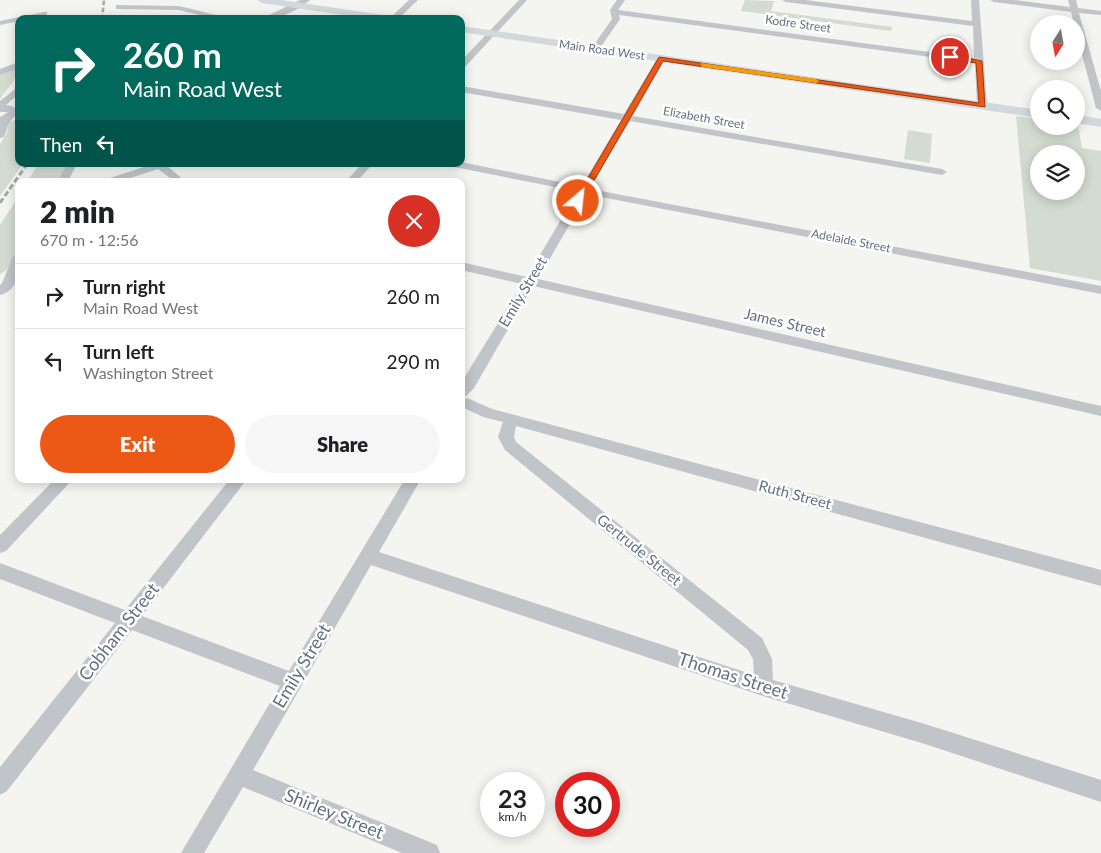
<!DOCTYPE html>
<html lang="en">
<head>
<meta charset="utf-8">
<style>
	:root { --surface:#fff; --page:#f6f6f6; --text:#202124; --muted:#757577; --line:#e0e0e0; --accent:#ec5917 }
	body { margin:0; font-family:Lato,sans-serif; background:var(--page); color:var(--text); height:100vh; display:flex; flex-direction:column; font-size:19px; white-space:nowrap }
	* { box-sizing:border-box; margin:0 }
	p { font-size:16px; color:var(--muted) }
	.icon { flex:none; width:28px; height:28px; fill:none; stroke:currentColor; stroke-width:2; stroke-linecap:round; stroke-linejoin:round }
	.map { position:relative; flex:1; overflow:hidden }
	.sheet { position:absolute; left:15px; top:178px; width:450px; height:305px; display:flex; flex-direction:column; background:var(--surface); border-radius:10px; box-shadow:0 2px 12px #0003 }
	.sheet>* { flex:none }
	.banner { position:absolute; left:15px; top:15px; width:450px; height:152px; border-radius:10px; box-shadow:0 2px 12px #0003; background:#00695c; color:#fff; overflow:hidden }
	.needle { width:32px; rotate:191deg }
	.buttons { position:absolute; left:1030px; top:15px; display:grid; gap:10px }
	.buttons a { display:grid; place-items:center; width:55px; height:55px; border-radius:50%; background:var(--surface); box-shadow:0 2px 12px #0003; font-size:25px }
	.speed { position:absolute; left:480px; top:772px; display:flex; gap:10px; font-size:25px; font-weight:700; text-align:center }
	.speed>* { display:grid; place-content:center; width:65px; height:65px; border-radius:50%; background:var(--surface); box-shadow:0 2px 12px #0003; line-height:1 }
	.speed small { font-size:12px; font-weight:400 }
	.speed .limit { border:8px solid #d22; background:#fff; color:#111 }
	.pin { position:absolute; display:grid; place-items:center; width:42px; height:42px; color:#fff; margin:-21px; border:2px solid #fff; border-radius:50%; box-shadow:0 1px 5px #0007 }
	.me { position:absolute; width:55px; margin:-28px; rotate:28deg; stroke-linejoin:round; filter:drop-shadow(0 0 4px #0008) }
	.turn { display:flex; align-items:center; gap:18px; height:105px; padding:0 25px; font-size:22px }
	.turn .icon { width:65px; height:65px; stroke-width:2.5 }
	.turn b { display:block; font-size:35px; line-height:42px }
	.then { display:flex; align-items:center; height:48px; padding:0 25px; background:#0003; gap:10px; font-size:19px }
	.round { display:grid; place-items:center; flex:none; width:52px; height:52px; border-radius:26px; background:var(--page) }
	.summary { display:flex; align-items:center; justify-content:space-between; height:85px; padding:0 25px }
	h1 { font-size:30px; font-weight:800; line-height:38px }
	.primary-button { display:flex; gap:10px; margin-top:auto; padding:10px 25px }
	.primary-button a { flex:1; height:58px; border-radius:30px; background:var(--accent); color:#fff; font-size:20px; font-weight:800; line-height:58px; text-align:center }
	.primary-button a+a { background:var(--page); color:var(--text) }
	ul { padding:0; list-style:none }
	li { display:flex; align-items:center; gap:15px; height:65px; padding:0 25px; border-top:1px solid var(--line) }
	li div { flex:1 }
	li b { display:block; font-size:19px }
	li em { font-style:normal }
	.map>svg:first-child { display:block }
	.green { fill:#d4dbd0; fill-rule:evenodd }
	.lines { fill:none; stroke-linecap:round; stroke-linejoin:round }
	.minor { fill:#c1c4c8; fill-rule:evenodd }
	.major { fill:#d2d8dc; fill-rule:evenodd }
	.rail-far1 { stroke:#a3a8af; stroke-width:2.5; stroke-dasharray:4.5 2.5; stroke-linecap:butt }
	.rail { stroke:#a3a8af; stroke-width:3; stroke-dasharray:5.5 3; stroke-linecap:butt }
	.route { fill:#ec5917; stroke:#993a0f }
	.slow { fill:#f59e0b }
	.labels { text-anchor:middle; stroke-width:5; stroke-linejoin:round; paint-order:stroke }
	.far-street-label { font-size:12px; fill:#617183; stroke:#fff }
	.street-label { font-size:15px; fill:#617183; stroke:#fff }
	.near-street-label { font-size:18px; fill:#617183; stroke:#fff }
</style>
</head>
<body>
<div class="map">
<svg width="1101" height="853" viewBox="0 0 1101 853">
	<rect width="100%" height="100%" fill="#f4f4f0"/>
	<!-- green -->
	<path class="green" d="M745,0l29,1 -3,10 121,16 -1,4 -150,-20z
		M18,68l-5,14 -13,17v-24z
		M1016,116l23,3v7l39,-1 4,23 19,3v130l-71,-13zM1039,154h37v37h-37z
		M19,119v45h4l-23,32v-52l7,-11 2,-11z
		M908,130l24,4 -2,29 -26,-4z
		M38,164h31l-9,17h-32z
		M19,196v55l-11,17 -8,7v-50z"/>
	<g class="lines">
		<!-- minor -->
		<path class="minor" d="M300,0h10c-13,12 -32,19 -49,19z
			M409,0h9l-20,19h-9z
			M519,0h8l-63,68 -3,1v-8z
			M617,0h8l-7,10 356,48 -1,-32 -187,-24 -4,-2h23l167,21 -1,-21h8l8,106 -5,3 -5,-3 -2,-43 -356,-48 1,4 -22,32h-6l-1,-2 21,-30 -2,-9z
			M990,0h23l57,7 -2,-7h8l2,8 23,3v4l-22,-2 22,78v20l-5,-3 -20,-77v-7h-2l-3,-12 -77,-10z
			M116,5l63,1 53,13h-16l-37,-9 -60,-1h-3z
			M44,12h3v4l-13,3h-15v2l-19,4v-4z
			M661,56l4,3 -32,57 309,53 5,3 -5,3 -312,-54 -38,63 9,7 500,95v8l-510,-99 -9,8 -44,76 563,127v10l-568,-130 -59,102 -8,8 -5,1v-14l61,-99 -61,-14v-8l66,15 45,-76 14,-11 -21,-1 -111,-22 -5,-3 12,-2 104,21h16l6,-6 34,-57 -160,-28v-6l163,28 33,-55z
			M19,62v6l-19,7v-6z
			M19,86v8l-13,11 6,1 7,5 -10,12 -5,14 -4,1v-21l8,-5h-8v-11z
			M67,164h10l-9,17h-10z
			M153,164h15l-1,2 18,15h-11l-16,-12 -37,12h-15l1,-2z
			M362,164h11l-16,17h-11z
			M19,252c0,17 1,38 -19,43v-10l2,-2 11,-27z
			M467,398l25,11 609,161v16l-585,-160 -2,11 2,5 246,196 10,21 1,21 152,44 176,56v22l-176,-58 -162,-48 -392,-131 -118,205 184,75 3,8h-38l-159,-66 -39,66h-23l99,-167 -148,-56 -125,161 -7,4v-28l115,-144 -115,-44v-16l125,47 105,-131h17l-105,137 147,55 116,-192h16l-42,73 375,123 -1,-16 -5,-9 -243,-200 -7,-13 5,-15 -20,-5 -21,-10 -1,-7z
			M55,479h18l-67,72 -6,2v-18z"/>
		<!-- major -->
		<path class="major" d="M257,0h25l108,16 5,3h-27l-106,-16z
			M461,26l578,84v8l-578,-86z
			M1076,115l25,4v8l-25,-4z"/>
		<!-- rail-far1 -->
		<path class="rail-far1" d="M102,19l2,-19"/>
		<!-- rail -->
		<path class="rail" d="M0,203l27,-39"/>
	</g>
	<!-- route -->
	<path class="route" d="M950,55l32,6 3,46 -322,-46 -68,118 -8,9 -4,1 -1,12 -4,2 -4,-2 1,-9 -1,-4 14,-10 71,-121 320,46 -3,-40 -29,-4v-3z"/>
	<!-- slow -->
	<path class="slow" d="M701,63l115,16 3,2 -3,2 -113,-16 -2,-1z"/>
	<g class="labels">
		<!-- far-street labels -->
		<g class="far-street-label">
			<text transform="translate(798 24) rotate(8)" y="4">Kodre Street</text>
			<text transform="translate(602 50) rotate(8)" y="4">Main Road West</text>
			<text transform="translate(704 118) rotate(10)" y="4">Elizabeth Street</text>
			<text transform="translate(851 241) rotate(11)" y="4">Adelaide Street</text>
		</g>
		<!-- street labels -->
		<g class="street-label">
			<text transform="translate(523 292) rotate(-59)" y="5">Emily Street</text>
			<text transform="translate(785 323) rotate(13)" y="5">James Street</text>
			<text transform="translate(795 495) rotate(15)" y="5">Ruth Street</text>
			<text transform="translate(639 550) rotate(39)" y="5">Gertrude Street</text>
		</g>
		<!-- near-street labels -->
		<g class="near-street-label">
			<text transform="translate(119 632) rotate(-52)" y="6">Cobham Street</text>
			<text transform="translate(302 666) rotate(-59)" y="6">Emily Street</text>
			<text transform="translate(733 676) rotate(18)" y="6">Thomas Street</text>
			<text transform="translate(334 814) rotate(22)" y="6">Shirley Street</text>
		</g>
	</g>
</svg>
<div class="buttons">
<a><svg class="needle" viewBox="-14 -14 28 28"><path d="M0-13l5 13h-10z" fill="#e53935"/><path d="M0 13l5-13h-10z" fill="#757577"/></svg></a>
<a><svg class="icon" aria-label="search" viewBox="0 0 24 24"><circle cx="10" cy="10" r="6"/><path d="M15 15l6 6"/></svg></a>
<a><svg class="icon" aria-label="layers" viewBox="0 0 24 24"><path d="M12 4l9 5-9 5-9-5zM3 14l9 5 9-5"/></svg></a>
</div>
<div class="speed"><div>23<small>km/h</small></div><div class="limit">30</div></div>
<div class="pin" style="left:950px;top:57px;background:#d93025"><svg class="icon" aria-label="arrive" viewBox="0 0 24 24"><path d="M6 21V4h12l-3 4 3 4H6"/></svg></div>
<svg class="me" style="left:578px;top:201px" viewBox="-20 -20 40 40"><circle r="17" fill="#ec5917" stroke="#fff" stroke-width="3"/><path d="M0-11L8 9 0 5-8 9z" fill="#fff"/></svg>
<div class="banner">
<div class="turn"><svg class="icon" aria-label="right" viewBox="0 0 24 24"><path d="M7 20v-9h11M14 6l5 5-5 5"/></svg><div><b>260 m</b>Main Road West</div></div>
<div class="then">Then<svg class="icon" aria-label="left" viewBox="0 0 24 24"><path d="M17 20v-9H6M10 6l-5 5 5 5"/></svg></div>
</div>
<section class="sheet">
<div class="summary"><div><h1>2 min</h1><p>670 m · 12:56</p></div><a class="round" style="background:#d93025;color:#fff"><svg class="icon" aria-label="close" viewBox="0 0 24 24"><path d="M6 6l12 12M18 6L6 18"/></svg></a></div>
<ul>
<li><svg class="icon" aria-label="right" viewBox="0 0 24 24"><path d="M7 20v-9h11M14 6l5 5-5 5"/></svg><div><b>Turn right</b><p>Main Road West</p></div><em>260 m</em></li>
<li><svg class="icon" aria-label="left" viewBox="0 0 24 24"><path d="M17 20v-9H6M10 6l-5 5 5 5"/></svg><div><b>Turn left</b><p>Washington Street</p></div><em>290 m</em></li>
</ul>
<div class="primary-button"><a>Exit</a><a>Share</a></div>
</section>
</div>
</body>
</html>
